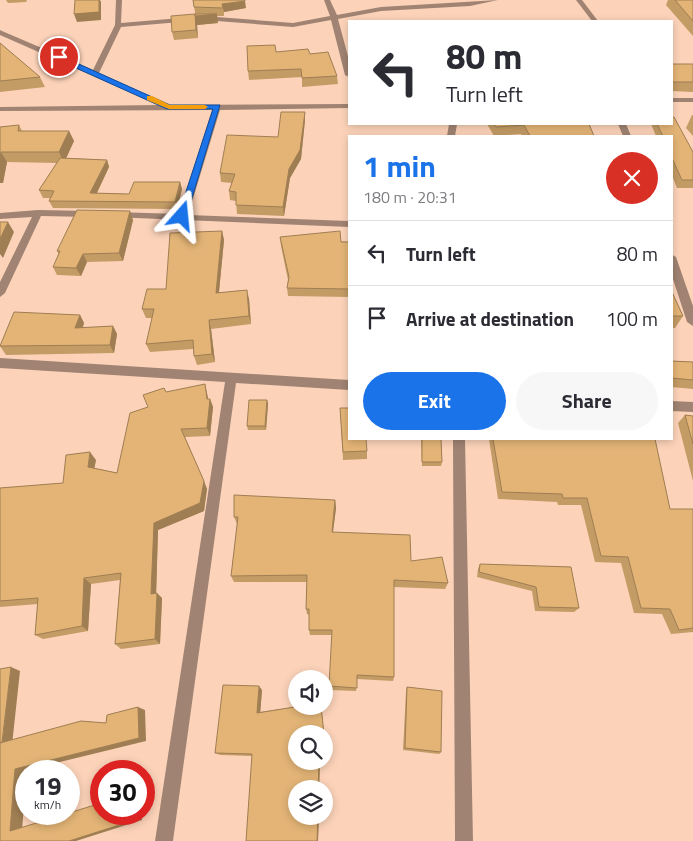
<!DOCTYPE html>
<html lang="en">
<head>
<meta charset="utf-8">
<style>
	:root { --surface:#fff; --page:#f7f7f7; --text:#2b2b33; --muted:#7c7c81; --line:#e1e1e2; --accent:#1a73e8 }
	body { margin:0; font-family:"Titillium Web",sans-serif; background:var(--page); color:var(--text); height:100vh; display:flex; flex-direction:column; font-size:19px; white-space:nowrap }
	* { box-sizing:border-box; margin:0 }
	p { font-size:16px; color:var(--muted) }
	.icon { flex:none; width:28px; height:28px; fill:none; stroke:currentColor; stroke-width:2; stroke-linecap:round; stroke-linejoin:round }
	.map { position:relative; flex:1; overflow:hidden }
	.panel { position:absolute; left:348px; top:135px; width:325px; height:305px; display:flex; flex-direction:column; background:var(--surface); border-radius:0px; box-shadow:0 2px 8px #0003 }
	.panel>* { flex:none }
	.top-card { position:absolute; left:348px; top:20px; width:325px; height:105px; border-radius:0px; box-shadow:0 2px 8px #0003; background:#fff; color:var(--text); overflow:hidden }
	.tools { position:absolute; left:288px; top:670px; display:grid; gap:10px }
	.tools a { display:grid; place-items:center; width:45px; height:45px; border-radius:50%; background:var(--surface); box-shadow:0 2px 8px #0003; font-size:25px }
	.speed { position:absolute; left:15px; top:760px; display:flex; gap:10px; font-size:25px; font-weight:700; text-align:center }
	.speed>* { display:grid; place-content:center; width:65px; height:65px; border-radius:50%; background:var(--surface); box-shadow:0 2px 8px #0003; line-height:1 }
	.speed small { font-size:12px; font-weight:400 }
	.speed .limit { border:8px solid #d22; background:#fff; color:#111 }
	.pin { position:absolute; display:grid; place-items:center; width:42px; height:42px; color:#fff; margin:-21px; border:2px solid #fff; border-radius:50%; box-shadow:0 1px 5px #0007 }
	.me { position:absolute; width:55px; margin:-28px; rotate:18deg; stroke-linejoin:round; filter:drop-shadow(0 0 4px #0008) }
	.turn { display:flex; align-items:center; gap:18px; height:105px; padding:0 15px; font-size:22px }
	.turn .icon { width:65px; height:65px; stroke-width:2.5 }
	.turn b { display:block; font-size:35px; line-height:42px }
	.round { display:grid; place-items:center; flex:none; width:52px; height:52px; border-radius:26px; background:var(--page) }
	.head { display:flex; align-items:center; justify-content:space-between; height:85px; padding:0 15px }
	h1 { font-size:30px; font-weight:700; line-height:38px; color:var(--accent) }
	.button { display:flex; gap:10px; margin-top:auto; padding:10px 15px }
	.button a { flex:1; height:58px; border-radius:30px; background:var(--accent); color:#fff; font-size:20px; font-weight:700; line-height:58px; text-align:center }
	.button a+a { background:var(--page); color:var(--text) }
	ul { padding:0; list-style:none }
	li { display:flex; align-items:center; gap:15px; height:65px; padding:0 15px; border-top:1px solid var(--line) }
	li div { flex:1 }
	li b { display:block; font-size:19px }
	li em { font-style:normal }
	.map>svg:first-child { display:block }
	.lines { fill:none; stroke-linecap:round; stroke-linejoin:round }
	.street { fill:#a08372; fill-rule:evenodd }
	.wall { fill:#c39b65 }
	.shaded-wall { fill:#9f7e53 }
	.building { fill:#e3b476; stroke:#9f7e53 }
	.route { fill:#1a73e8; stroke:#114b97 }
	.slow { fill:#f59e0b }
</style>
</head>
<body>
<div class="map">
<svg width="693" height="841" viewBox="0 0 693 841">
	<rect width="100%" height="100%" fill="#fcd3b9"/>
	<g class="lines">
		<!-- street -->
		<path class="street" d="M116,0h6l-1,23 83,-7 89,7 37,-7 -6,-16h6l7,15 44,-8 117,-7 -28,6 -89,5 -43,8 11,41v17l-4,-2 -14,-55 -38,7 -89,-7 -83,7 -22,46 70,32 180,-1v4l-129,2 -32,105 161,6v6l-237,-10 -2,-2 5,-3 64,2 33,-104 -212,1v-4l159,-2 -159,-70v-5l2,1 91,39 22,-45z
			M576,0h6l16,21h-6z
			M671,98h22v4h-22z
			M449,124h8l-2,12h-8z
			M618,124h8l5,12h-8z
			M38,210l52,1 5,3 -5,3 -49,-1 -36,77 -5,4v-15l32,-65 -32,2v-6z
			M671,254l5,3 17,49v20l-6,-4 -16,-49z
			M0,358l349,22v10l-113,-7 -63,458h-18l70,-459 -225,-14z
			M671,401l22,1v10l-22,-1z
			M453,439h12l8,402h-18z"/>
	</g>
	<!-- wall -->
	<path class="wall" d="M6,0h21l-1,2 -18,1z
		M193,0l53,8 -22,4v4h-7l1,7 -21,2z
		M668,0h25v36l-27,-31z
		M195,14l3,24 -24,2 -2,-8z
		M0,43l40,34 5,10 -45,5z
		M276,52l34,2 27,22 1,8 -36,3v-10l-53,3 -1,-9z
		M671,64h22v28l-22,-1z
		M692,115h1v21l-7,-8z
		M305,120l-4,39 -11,19 -6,38 -47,-2 -1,-13 -6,-1 -1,-9 3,-8 -11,-1 -1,-9 58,-36z
		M487,124h102l5,12h-72l-1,-2 -27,2z
		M651,124h20l22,28v36h-16l-6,-15v-37h-15z
		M19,125l3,6h47l5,10 -8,17 41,2 2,7 -12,26 32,1 51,-12 2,7 -5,20 -124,-1 -4,-7 1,-3h-7l-4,-8 18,-27 -50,-1 -4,21 -3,-56z
		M133,220l-10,41 -36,1 -6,14 -24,-1 -4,-8 6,-13 -2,-3z
		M222,231l2,9 -5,52 30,7 2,25 -40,5 4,33 -18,3 -3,-9 -1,-7 -43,3 -4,-8 6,-26h-6l-4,-9 24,-20z
		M280,237l69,5v55l-61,-1 -1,-8 1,-8 -7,-34z
		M671,290l12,26 -8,12h-4z
		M80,315l4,8 -1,5 30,-2 4,8 -3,19 -108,2 -6,-9z
		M671,361l22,1v27l-22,-2z
		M166,392l41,1 1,6h2l3,8 -3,29 -25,1 22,52 -3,22 -46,19 -2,63 6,5 -2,46 -39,5 -6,-5 5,-64 -29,4 -3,47 -45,8 -8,-4 3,-31 -38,3v-119l63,-5 33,-23 -2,8 23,5 31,-66z
		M267,400l1,4 -2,26h-18l-1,-4z
		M340,408l27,43v8l-24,1z
		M685,415l8,1v65l-15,-58z
		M421,439h20l1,23 -1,4h-19z
		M489,439h166l15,70h23v123l-22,2 -9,-20 -28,-1 -13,-50 -26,-1 -14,-57h-23l-1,-3 -59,-3z
		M335,500l1,8 -3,24 78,29 37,22 -3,6 -51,-2v90l-1,4 -36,-2 -1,12 -26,-1 -1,-4 3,-51h-22l-1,-5v-15l-2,-1 -1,-5 1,-27h-73l-3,-6 6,-52 -3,-7z
		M480,564l91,3 8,41 -5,4 -39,-1 -3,-20 -55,-14 1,-8z
		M407,687l34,65 -2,2 -36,-4 3,-59z
		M262,690l-2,22 41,-6h20l6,53h-3v-25l-28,27h24l-2,80h-72l6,-85 -32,-1 -5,-2z"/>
	<!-- shaded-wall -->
	<path class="shaded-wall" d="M99,0h1l1,2v18l-24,2 -3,-8z
		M245,1l1,7 -22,4 -2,-8z
		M195,14l2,9 1,15 -2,-8z
		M217,14l1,9 -21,2 -2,-9z
		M305,112v8l-4,39 -11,19 -6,38 -1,-9 6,-38z
		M69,131l5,10 -10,22 -5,-11z
		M1,152l6,10 -4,21h-3v-25z
		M107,160l2,7 -16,34 -3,-8z
		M180,182l2,7 -5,20 -2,-7z
		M130,211l3,9 -10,41 -4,-8z
		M8,222l6,10 -11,26 -3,-4v-15z
		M222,231l2,9 -6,62 -2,-9z
		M83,254l4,8 -6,14 -5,-8z
		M247,290l2,9 2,25 -2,-8z
		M80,315l4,8 -5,13 -4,-8z
		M209,320l2,9 4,33 -3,-8z
		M113,326l4,8 -3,19 -4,-8z
		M205,384l2,9 2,13 1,-7 3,8 -3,29 -3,-8v-29z
		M267,400l1,4 -2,26 -1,-4z
		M90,452l6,8 -3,15 -5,-8z
		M204,481l3,8 -3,22 -46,19 -2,69 -5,-5 3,-71z
		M335,500l1,8 -4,31v-7z
		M84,578l7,6 -3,47 -6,-5z
		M157,593l5,5 -2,46 -5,-5z
		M11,667l9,4 -8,74 -10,-2z
		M259,686l3,4 -2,26 -3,-3z
		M138,707l7,3 1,31 -119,29 -5,60 -12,1 5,-62z
		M319,761h1l-1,28h-1z
		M134,814h8v6l-66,21h-7z
		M318,816h1l-1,25h-1z"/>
	<!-- building -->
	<path class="building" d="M75,0h24v12l-25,2z
		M193,0h52v1l-23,3 1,4 -29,-1z
		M675,0h18v21z
		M195,14l1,16 -24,2 -1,-16z
		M195,14h22l-22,2z
		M0,43l40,34 -40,4z
		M275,45l1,7 32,-3 2,5 18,-2 9,24 -35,2 -1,-9 -53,2 -1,-25z
		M671,64h22v18h-22z
		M281,112h24l-5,38 -11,19 -6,38 -47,-2v-13l-7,-1 6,-17 -15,-1 7,-38 51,2z
		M671,117h3l19,35v28h-11l-11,-24v-20h-8l-6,-12h14z
		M494,124h95l5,12h-64l-6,-11 -28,2z
		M19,125l-1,6h51l-10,21h-58l-1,6v-31z
		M60,158l47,2 -17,33 39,1 5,-12h46l-5,20 -126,-1 5,-10 -15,-1z
		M77,210l53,1 -11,42 -36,1 -7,14 -23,-1 7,-16h-3z
		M0,222h8l-8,17z
		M222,231l-6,62 31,-3 2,26 -40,4 3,34 -18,2 -1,-16 -47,4 8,-35h-12l5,-20h19l4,-56z
		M340,231l1,11h8v47l-62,-1 2,-11 -9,-40z
		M671,290l12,26h-12z
		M14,312l66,3 -5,13 38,-2 -3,19 -110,1z
		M671,361l22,1v18l-22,-2z
		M205,384l2,15h3l-3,29 -26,1 23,52 -4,22 -46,20 -3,71 6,-1 -2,46 -40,5 6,-71 -37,5 -2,48 -47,9 3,-37 -38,3v-113l63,-5 3,-28 24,-3 -2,15 29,6 13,-60 18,-6 -5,-12 21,-7 2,4z
		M249,400h18l-2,26h-18z
		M340,408h9v31h17l1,12 -24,1z
		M685,415l8,1v28z
		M422,439h19l1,23h-20z
		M493,439h162l15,70h23v119l-14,2 -9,-21 -29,-1 -13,-51 -27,-1 -14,-58h-24l-1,-4 -60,-2z
		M234,495l101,5 -3,32 78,3 1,26 31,-4 6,26 -54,-3v97l-37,-2v13l-28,-2 3,-56h-23v-21h-3l1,-34 -76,1 7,-59h-4z
		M480,564l91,3 8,41 -40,-1 -3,-20 -57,-15z
		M11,667l-9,75 -2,1v-74z
		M223,685l36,1 -2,27 44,-7h20l3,28h-28v27h23l-1,28h-22v27h22l-1,25h-71l6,-87 -37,-1z
		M407,687l35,4 -1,61 -36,-4z
		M138,707l1,31 -124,31 -5,62 56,-17h3v-1l32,-10v11h33l1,6 -66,21h-69v-98l81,-22 25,2 1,-8z
		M324,735l2,22h-2z"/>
	<!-- route -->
	<path class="route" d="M56,56h5l109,49h50l-34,113h-7l-1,-2 35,-107h-46l-111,-50z"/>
	<!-- slow -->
	<path class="slow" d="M147,96h5l18,9h35l3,2 -3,2h-36l-22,-9z"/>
</svg>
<div class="tools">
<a><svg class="icon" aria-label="sound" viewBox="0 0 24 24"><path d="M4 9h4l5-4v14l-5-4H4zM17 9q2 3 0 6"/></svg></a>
<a><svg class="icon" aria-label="search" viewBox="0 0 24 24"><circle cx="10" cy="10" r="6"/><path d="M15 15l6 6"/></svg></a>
<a><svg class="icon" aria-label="layers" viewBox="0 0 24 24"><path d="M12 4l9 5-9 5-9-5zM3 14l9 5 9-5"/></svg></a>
</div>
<div class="speed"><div>19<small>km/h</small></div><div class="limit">30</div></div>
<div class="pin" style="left:59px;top:57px;background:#d93025"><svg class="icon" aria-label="arrive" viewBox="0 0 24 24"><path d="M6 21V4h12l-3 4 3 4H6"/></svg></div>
<svg class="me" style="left:182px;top:216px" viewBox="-20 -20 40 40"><path d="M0-17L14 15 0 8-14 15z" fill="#1a73e8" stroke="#fff" stroke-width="4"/></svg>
<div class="top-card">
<div class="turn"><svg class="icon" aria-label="left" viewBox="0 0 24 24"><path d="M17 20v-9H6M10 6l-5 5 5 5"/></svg><div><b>80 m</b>Turn left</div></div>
</div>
<section class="panel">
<div class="head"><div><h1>1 min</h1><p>180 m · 20:31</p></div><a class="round" style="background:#d93025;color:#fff"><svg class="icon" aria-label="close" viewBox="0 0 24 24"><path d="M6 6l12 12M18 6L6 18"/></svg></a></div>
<ul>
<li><svg class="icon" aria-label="left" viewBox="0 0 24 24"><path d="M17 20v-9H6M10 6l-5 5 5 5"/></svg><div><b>Turn left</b></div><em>80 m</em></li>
<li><svg class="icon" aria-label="arrive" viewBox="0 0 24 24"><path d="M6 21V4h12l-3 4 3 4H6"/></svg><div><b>Arrive at destination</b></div><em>100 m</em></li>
</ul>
<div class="button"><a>Exit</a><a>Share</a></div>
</section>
</div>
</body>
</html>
